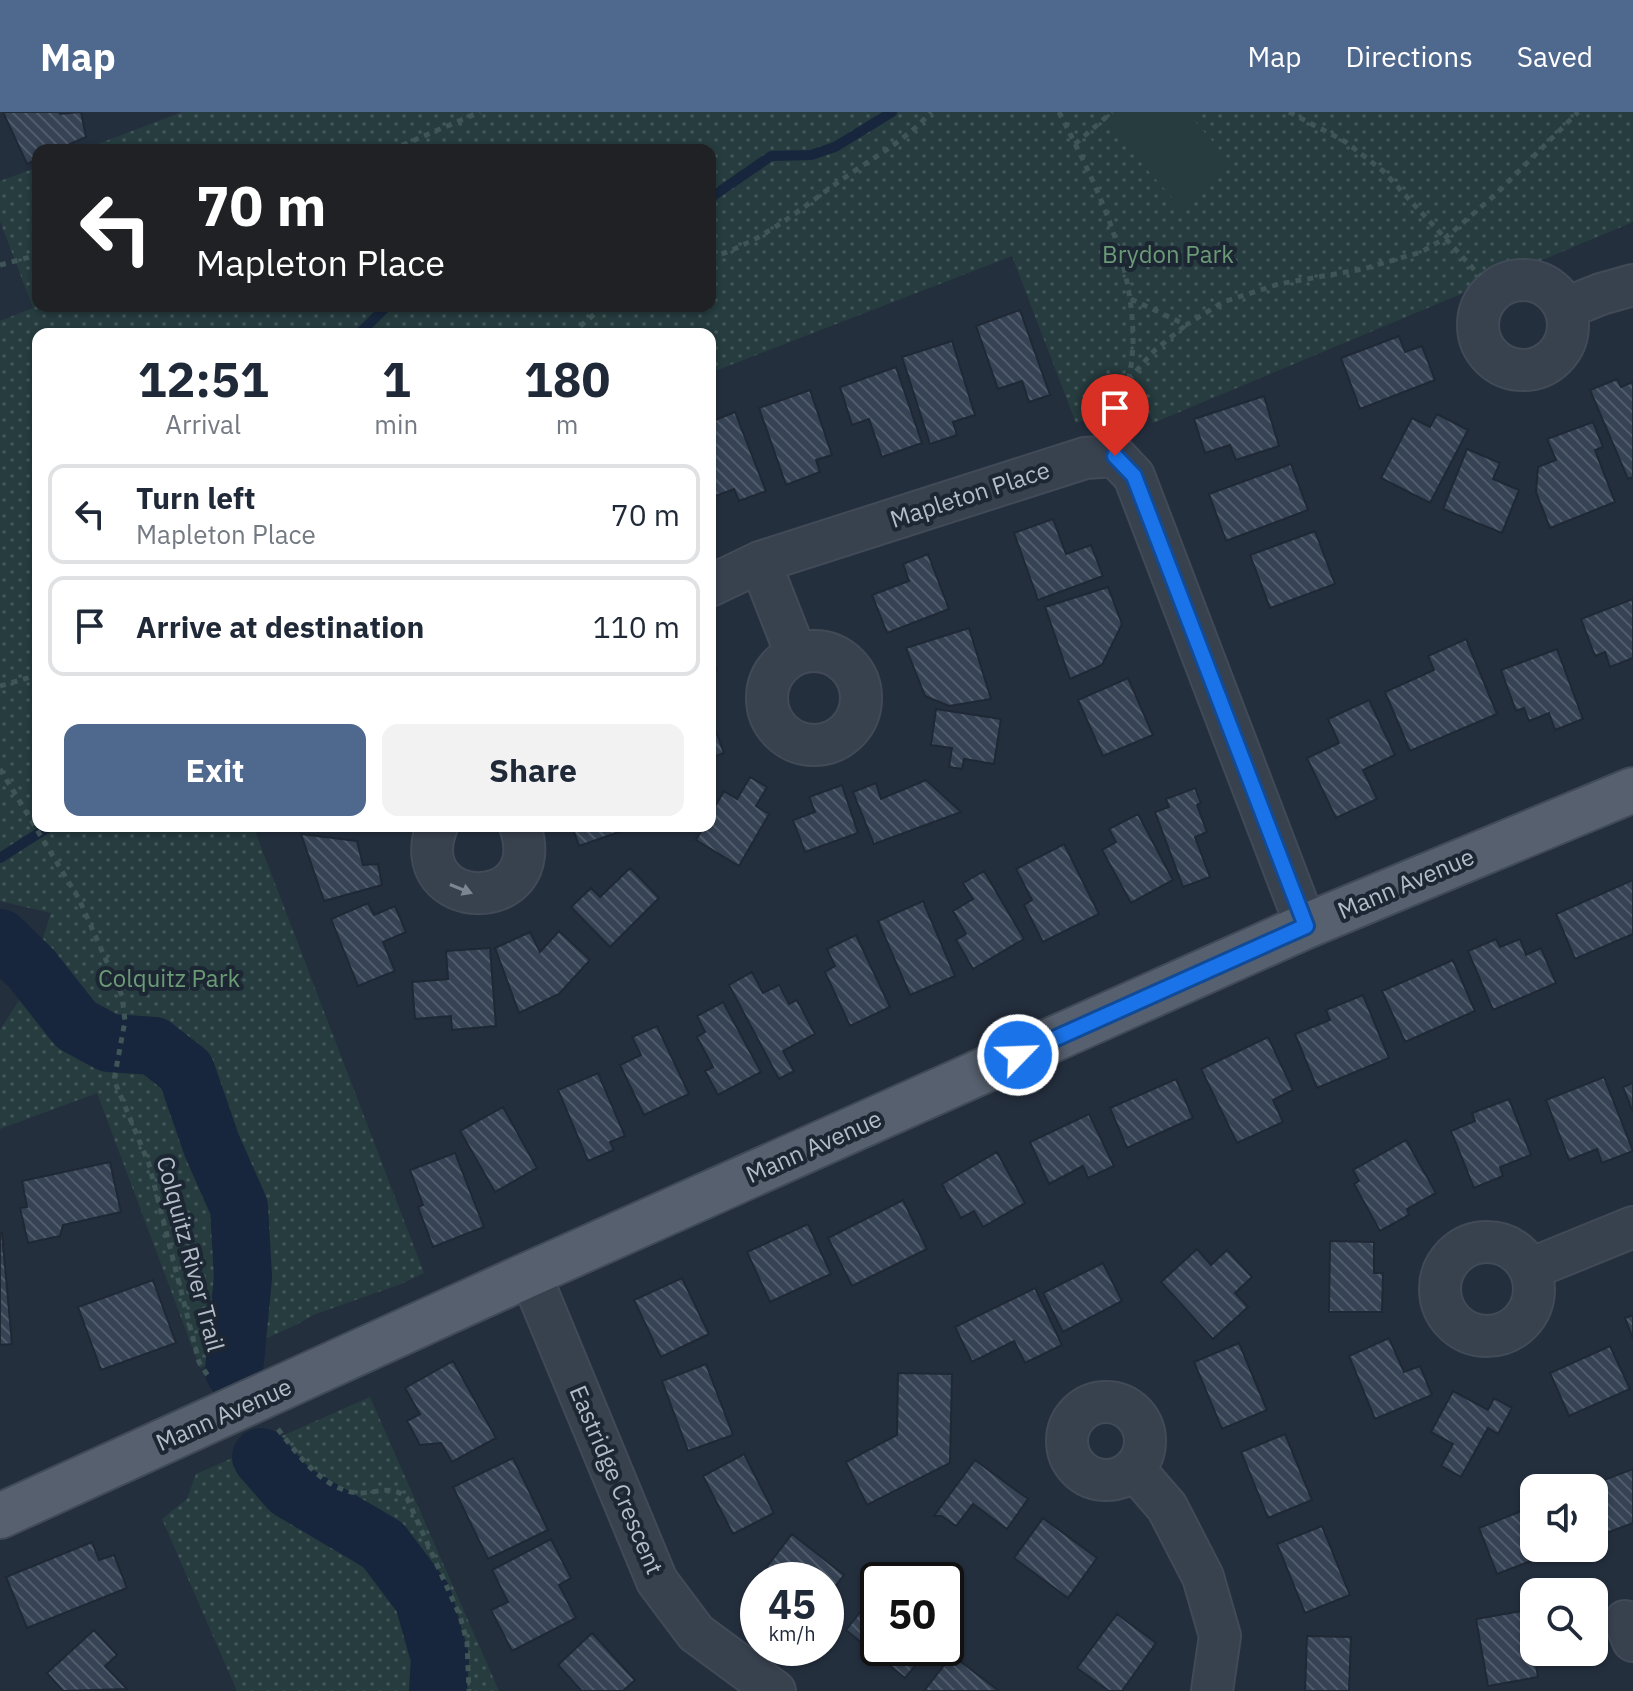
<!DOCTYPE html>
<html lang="en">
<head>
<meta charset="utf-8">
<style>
	:root { --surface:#fff; --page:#f2f2f3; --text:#1f2937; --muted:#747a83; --line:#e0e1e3; --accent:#4f688e }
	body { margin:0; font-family:"IBM Plex Sans",sans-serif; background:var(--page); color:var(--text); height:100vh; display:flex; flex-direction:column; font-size:30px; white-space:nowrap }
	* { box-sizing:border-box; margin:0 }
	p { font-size:26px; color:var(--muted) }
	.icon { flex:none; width:44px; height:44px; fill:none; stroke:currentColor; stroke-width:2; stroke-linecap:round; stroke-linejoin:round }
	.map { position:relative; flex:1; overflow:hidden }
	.drawer { position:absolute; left:32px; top:216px; width:684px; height:504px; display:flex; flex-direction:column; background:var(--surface); border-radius:16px; box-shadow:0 2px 6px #0004 }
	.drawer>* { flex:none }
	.guide { position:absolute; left:32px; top:32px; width:684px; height:168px; border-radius:16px; box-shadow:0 2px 6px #0004; background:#202124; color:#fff; overflow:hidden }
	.tools { position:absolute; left:1520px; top:1362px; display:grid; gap:16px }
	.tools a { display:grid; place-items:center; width:88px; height:88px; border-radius:16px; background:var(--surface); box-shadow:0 2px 6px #0004; font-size:40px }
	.speed { position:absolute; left:740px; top:1450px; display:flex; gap:16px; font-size:40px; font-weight:700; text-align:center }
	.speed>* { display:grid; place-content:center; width:104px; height:104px; border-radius:50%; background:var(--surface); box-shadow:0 2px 6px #0004; line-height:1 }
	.speed small { font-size:20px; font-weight:400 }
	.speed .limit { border:4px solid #111; border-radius:12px; background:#fff; color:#111 }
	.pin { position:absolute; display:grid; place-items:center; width:68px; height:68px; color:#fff; margin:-82px -34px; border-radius:50% 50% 50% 0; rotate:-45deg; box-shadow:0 0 8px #0007 }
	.pin .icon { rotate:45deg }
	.me { position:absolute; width:88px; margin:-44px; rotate:66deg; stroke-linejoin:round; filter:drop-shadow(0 0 6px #0008) }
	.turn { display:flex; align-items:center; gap:28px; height:168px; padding:0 32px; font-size:36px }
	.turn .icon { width:104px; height:104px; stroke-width:2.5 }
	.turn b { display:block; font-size:56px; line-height:68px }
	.eta { display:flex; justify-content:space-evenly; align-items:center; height:136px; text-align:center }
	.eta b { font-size:48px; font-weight:700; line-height:56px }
	.action { display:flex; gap:16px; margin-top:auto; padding:16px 32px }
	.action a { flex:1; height:92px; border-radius:16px; background:var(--accent); color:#fff; font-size:32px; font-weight:700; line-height:92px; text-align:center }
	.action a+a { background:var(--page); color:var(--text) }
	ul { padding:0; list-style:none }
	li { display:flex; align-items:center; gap:24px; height:100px; margin:0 16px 12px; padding:0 16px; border:4px solid var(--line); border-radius:16px }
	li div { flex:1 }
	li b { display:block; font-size:30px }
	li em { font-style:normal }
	header { display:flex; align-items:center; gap:48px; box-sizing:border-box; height:112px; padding:0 40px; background:var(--accent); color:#fff }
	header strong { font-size:38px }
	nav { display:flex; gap:44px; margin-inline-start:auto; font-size:28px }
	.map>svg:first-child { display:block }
	.park { fill:url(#park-dots) }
	.pitch { fill:#263c3f }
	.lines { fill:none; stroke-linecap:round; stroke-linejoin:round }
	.stream { stroke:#17263c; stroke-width:10 }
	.river { stroke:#17263c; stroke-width:58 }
	.building { fill:url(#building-back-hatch); stroke:#1f2835; stroke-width:2 }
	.minor-casing { stroke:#414a57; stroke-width:44 }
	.major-casing { stroke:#414a57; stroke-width:48 }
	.path { stroke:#3f5557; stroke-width:5; stroke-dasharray:6 6; stroke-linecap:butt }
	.minor { stroke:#38414e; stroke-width:40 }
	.major { stroke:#56606e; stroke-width:44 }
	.oneway { fill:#7c8592 }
	.route-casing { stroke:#114b97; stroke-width:20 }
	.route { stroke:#1a73e8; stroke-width:14 }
	.labels { text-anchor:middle; stroke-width:8; stroke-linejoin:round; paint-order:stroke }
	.park-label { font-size:24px; fill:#6b9a76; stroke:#1d2633 }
	.street-label { font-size:24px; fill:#b4bcc9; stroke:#1d2633 }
</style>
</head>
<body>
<header>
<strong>Map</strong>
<nav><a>Map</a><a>Directions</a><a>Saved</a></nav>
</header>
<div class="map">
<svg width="1633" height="1579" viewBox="0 0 1633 1579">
	<defs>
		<pattern id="park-dots" width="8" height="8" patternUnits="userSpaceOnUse" patternTransform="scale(2)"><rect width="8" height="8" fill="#263c3f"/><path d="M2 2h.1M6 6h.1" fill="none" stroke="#435659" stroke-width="1.8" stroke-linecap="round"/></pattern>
		<pattern id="building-back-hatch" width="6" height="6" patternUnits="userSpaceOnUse" patternTransform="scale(2)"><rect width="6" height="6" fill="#364354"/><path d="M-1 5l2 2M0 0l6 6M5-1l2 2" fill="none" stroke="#515c6b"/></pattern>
	</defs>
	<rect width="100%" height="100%" fill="#242f3e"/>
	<!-- park -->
	<path class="park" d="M182,0h1451v110l-480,201 -10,-25 -67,25 -64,-167 -302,117v-39h-672v492h215l171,447 -23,11 -88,31 -17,10 -96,43 -103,-275 -97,36v-99l27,-42 24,-75 -51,-12v-580l33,-13 -33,-87v-40l38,-14v139h672v-156h-628z
		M370,1285l129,294h-262l-75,-172 25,-20 9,-25z"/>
	<!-- pitch -->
	<path class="pitch" d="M1125,0h62l45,52 -51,44 -72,-82z"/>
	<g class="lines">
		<!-- stream -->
		<path class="stream" d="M710,86l61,-42 40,-1 24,-8 57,-35
			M359,222l28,-28
			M0,746l50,-32"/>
		<!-- river -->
		<path class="river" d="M0,826l31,30 45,57 33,18 45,3 32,25 26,75 27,61 4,70 -9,94
			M261,1345l29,33 93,55 40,53 17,60 -2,33"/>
	</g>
	<!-- building -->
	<path class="building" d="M3,0h56l1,2 21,-2 5,25 -29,13h-19v9l-11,5z
		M1020,198l30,85 -21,7 -7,-21 -24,8 -22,-63z
		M1399,224l6,16 17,-6 13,34 -75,29 -19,-51z
		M952,229l23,74 -22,7 4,13 -27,9 -28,-87z
		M896,255l26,76 -40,14 -13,-38 -17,6 -12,-38z
		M1617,267l4,8 12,-5v95l-5,2 -38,-89z
		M810,278l22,65 -16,5 4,12 -34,13 -27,-77z
		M1264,284l15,50 -43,14 -6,-15 -25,8 -11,-34z
		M735,300l31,79 -27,10 -5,-12 -21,8 -3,-8v-67z
		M1437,302l31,16 -38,73 -49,-25 31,-60 18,9z
		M1593,310l10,25 -8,3 20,52 -65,26 -14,-36 2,-25 18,-7 -9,-21z
		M1467,337l33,14 -7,16 26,11 -17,43 -59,-24z
		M1291,352l17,46 -82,31 -17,-47z
		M1053,407l13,35 25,-9 12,31 -65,24 -24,-67z
		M1315,419l20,53 -65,24 -20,-53z
		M928,442l21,55 -62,24 -15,-38 37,-14 -6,-17z
		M1108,475l14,37 -20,41 -32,14 -25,-72z
		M1633,487v59l-23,9 -5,-15 -10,4 -14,-37z
		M969,516l22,71 -42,7 -24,-10 -19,-48z
		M1466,527l31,75 -87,37 -25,-59 49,-22 -6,-14z
		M1557,537l26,70 -28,11 -6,-17 -20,8 -5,-13 -8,3 -15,-41z
		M710,541l7,17 -7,3z
		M1128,566l25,57 -50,21 -25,-56z
		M1369,588l26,55 -32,15 14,29 -41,19 -29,-60 32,-15 -11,-24z
		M936,597l65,10 -7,45 -30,-5 -2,10 -13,-2 3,-19 -21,-3z
		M714,614l10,27 -14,5v-30z
		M750,665l17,10 -11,19 13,8 -30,52 -43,-26 8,-14h6v-11l14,-24 13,8z
		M926,668l35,32 -87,32 -21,-52 23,-9 5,16z
		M842,673l16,48 -53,19 -12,-32 22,-8 -6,-15z
		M1195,676l6,15 -4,2 10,27 -12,5 15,40 -27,10 -28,-75 14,-5 -3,-8z
		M1138,702l35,66 -42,23 -29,-53 14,-8 -7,-13z
		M572,714h49l1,5 -43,15z
		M301,722l56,7 6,24 15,-1 4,21 -58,16z
		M1064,732l35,70 -56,28 -19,-37 8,-5 -16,-31z
		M630,756l29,30 -49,49 -39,-40 20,-19 9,9z
		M984,759l40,68 -51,30 -17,-29 10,-6 -13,-23 20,-12 -10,-16z
		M1633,768v54l-58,25 -19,-45z
		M923,789l32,75 -45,19 -32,-74z
		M368,791l6,12 21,-9 11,26 -23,10 12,29 -37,15 -27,-67z
		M559,819l31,29 -31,34 -40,19 -24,-65 35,-16 10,20z
		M856,823l34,72 -40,19 -25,-54 10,-6 -8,-17z
		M1496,827l4,8 20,-8 6,16 15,-7 15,35 -63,27 -25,-59z
		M490,836l6,78 -44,4 -1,-14 -36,3 -3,-37 36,-3 -2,-28z
		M1453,848l22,51 -70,31 -23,-51z
		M752,860l11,21 16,-8 10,19 8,-4 18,34 -32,17 11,20 -15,8 -50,-94z
		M1363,883l26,63 -72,30 -22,-54 35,-14 -4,-10z
		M723,890l38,70 -43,23 -13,-24 8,-4 -16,-30 8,-5 -8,-16z
		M657,914l32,68 -45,21 -24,-50 21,-10 -9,-18z
		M1268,925l25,53 -20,10 10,22 -46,21 -36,-74z
		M598,961l27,63 -15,6 4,8 -26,11 -30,-71z
		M1604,965l29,74 -31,12 -5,-14 -28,11 -23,-60z
		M1176,967l17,39 -66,30 -17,-40z
		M1633,971v29l-10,-25z
		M1509,987l22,56 -31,12 3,9 -29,12 -23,-57 24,-10 -3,-8z
		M503,995l34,61 -42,24 -35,-61z
		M1089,1002l25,52 -26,12 -5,-12 -34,18 -19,-42z
		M1406,1028l30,53 -29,16 2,6 -29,16 -26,-47 5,-3 -6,-11z
		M997,1040l28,51 -42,24 -9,-16 -13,7 -19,-34z
		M455,1041l29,74 -51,20 -15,-40 5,-2 -13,-35z
		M110,1050l11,50 -58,13 -3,11 -32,7 -8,-35 7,-1 -5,-26z
		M903,1088l24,49 -75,37 -24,-48z
		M808,1112l23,50 -61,28 -23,-50z
		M0,1121h2l10,111 -12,1z
		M1330,1129l44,1v31h9l-1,39h-53z
		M1197,1137l14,16 16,-15 25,27 -17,16 13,14 -35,32 -52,-57z
		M1103,1151l19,38 -59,31 -20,-39z
		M682,1166l27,56 -48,23 -27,-57z
		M153,1168l23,63 -75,27 -23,-63z
		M1035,1176l27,57 -37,18 -11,-22 -42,21 -17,-35z
		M1633,1203v24l-8,-21z
		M1389,1226l15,34 16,-6 12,29 -57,24 -26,-63z
		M1239,1231l28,67 -45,19 -28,-67z
		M1610,1234l20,43 -61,27 -19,-43z
		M453,1249l43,77 -44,24 -11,-19 -21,2 -13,-24 13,-7 -15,-26z
		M706,1252l27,71 -45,16 -26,-70z
		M898,1261l54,1 -2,89 -83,42 -21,-43 51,-27z
		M1453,1279l35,19 6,-12 18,10 -14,26 -10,-6 -27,49 -20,-11 12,-22 -22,-12z
		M1285,1322l27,66 -44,18 -27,-66z
		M744,1342l30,59 -41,21 -30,-58z
		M513,1346l35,72 -60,29 -35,-72z
		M975,1348l53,39 -21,30 -34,-25 -17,22 -14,-10h-8z
		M1633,1357v54l-32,12 -7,-19v-28h-11z
		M1534,1394v42h31l-68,26 -18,-46z
		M1043,1406l54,40 -29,40 -54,-40z
		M1322,1414l28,69 -45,18 -28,-69z
		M792,1422l52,41 -18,23v-18h-45l-15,-12z
		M551,1427l20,39 -12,7 17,33 -64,33 -21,-41 17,-8 -16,-32z
		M92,1430l7,18 15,-5 13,33 -100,40 -21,-51z
		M877,1479l1,57h51l-24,30 -59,-48z
		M1527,1498l11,67 -50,9 -12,-67z
		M1117,1502l39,29 -34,48h-13l-32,-23z
		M94,1518l23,25 -12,11 22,23 -64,2 -16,-18z
		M592,1521l43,47 -12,11h-41l-24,-26z
		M1307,1524l44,1 -2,54h-44z
		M952,1543l47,36h-75z"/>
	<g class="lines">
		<!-- minor casing -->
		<g class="minor-casing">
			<path id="minor" d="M1478 213a45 45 0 1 1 90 0a45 45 0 1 1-90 0Z
				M1566,196l35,-14 32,-9
				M760,450l36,92
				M710,474l50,-24 325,-104 30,-2 19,20 172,450
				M767 586a47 47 0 1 1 94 0a47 47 0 1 1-94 0Z
				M437,714c-33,88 114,91 83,0
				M1440 1177a47 47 0 1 1 94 0a47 47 0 1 1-94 0Z
				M1530,1157l103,-42
				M530,1162l127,307 39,52 79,58
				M1067 1329a39 39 0 1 1 78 0a39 39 0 1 1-78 0Z
				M1134,1357l33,38 36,70 17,59 -8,55
				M1625,1509l8,20"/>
		</g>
		<!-- major casing -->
		<g class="major-casing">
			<path id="major" d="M0,1404l530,-242 776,-348 327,-136"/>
		</g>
		<!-- path -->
		<path class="path" d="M1059,0c36,70 74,147 74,227 0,28 -8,57 -14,85
			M1289,0l57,30 37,29 110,119
			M1075,32l37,-32
			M391,38l89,-38
			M710,146c60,-19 92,-52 143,-86 28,-19 55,-34 78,-60
			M0,153l38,-10
			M1131,187l55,26 37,-23 56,-18 84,-15 58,-17 23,-13 51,-44 83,-83
			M571,222l33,-28
			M1128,268l27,-30 31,-25
			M0,574l38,-11
			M0,657l79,130 43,97 3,25 -11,59 35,84 50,198 11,17
			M278,1317c19,25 47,63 82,64 18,0 31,-9 47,5l53,118 7,26 2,49"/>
		<!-- minor -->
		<use href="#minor" class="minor"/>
		<!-- major -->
		<use href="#major" class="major"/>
	</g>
	<!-- one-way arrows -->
	<defs><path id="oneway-solid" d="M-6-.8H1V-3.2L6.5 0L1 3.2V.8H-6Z" transform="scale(2)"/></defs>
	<use class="oneway" href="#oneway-solid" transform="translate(461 777) rotate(22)"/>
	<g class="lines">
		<!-- route casing -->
		<g class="route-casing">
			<path id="route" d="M1018,943l288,-129 -172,-450 -19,-20"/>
		</g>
		<!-- route -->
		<use href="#route" class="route"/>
	</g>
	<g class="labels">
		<!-- park labels -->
		<g class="park-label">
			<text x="1168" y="151">Brydon Park</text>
			<text x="169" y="875">Colquitz Park</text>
		</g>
		<!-- street labels -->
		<g class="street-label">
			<text transform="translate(970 383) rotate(-18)" y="8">Mapleton Place</text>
			<text transform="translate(1406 772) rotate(-23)" y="8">Mann Avenue</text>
			<text transform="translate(814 1035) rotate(-24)" y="8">Mann Avenue</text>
			<text transform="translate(190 1142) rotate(75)" y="8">Colquitz River Trail</text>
			<text transform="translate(224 1303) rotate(-24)" y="8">Mann Avenue</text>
			<text transform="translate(616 1368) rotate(67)" y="8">Eastridge Crescent</text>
		</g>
	</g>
</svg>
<div class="tools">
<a><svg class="icon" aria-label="sound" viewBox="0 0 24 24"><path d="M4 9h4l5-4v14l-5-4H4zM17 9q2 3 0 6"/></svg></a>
<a><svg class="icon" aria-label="search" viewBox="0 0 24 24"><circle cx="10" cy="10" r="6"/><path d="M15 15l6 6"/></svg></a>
</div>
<div class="speed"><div>45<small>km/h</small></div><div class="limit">50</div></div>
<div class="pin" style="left:1115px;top:344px;background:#d93025"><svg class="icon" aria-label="arrive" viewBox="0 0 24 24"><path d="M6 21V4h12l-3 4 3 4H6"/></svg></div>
<svg class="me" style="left:1018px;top:943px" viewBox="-20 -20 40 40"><circle r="17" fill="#1a73e8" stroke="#fff" stroke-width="3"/><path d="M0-11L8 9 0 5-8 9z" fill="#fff"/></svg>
<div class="guide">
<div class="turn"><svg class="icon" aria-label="left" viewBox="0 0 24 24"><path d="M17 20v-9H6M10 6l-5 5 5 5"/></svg><div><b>70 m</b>Mapleton Place</div></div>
</div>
<section class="drawer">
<div class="eta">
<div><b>12:51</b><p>Arrival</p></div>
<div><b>1</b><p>min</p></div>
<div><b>180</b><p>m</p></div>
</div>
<ul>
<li><svg class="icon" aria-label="left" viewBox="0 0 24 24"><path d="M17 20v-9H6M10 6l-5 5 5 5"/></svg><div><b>Turn left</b><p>Mapleton Place</p></div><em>70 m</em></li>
<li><svg class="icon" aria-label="arrive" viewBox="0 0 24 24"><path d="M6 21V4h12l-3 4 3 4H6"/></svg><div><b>Arrive at destination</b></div><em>110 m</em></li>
</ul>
<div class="action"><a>Exit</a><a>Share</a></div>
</section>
</div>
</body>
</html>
